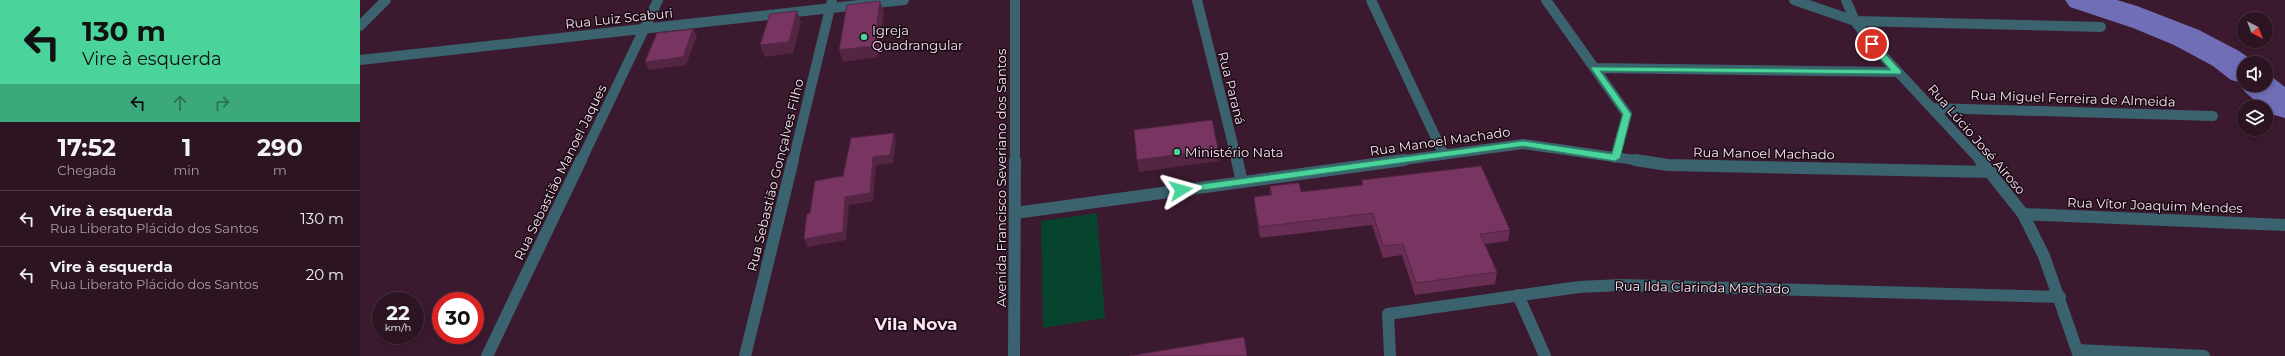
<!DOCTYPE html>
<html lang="pt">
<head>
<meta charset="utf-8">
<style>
	:root { --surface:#2c1423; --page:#382130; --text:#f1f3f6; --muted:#a69ea6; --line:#483341 }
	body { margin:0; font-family:Montserrat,sans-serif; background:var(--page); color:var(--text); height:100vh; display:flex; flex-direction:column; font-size:15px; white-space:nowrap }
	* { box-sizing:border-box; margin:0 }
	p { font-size:13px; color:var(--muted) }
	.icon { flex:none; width:22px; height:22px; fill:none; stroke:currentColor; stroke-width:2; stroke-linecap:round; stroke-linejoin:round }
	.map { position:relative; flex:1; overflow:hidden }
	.details { display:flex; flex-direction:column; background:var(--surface); width:360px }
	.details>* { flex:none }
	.banner { background:#4ad49c; color:#111; overflow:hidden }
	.needle { width:26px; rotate:138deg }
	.controls { position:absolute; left:1877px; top:12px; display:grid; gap:8px }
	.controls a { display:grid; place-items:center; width:36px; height:36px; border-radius:50%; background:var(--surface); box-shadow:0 2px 6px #0003,0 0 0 1px var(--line); font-size:20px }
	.speed { position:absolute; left:12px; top:292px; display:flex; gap:8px; font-size:20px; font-weight:700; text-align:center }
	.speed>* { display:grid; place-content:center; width:52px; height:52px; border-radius:50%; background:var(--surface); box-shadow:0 2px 6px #0003,0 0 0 1px var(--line); line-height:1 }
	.speed small { font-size:10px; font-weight:400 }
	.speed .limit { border:6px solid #d22; background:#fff; color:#111 }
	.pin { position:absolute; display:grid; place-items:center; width:34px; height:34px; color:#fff; margin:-17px; border:2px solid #fff; border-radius:50%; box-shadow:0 1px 4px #0007 }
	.me { position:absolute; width:44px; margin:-22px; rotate:82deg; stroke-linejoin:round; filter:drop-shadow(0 0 3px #0008) }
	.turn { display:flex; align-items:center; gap:14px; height:84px; padding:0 16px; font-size:18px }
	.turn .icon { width:52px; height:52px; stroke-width:2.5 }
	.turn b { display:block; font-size:28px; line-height:34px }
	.lanes { display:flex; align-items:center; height:38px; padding:0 16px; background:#0003; justify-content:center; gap:20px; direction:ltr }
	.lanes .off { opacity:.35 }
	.eta { display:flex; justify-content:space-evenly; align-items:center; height:68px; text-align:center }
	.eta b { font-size:24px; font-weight:700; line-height:28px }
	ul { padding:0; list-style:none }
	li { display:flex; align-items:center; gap:12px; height:56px; padding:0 16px; border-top:1px solid var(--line) }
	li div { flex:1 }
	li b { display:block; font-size:15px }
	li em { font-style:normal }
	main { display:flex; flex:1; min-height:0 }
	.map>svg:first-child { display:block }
	.green { fill:#06442e }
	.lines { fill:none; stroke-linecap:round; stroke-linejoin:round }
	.river { fill:#6f6eb6; fill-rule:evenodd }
	.minor-far1 { stroke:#3b626f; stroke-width:10 }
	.minor { stroke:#3b626f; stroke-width:12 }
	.wall { fill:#682e53 }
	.shaded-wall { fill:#552544 }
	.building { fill:#793561; stroke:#552544 }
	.route { fill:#4ad49c; stroke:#308a65 }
	.poi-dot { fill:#4ad49c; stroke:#190b14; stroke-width:1.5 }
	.labels { text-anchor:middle; stroke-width:3; stroke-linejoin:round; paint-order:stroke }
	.street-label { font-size:13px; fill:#fbe4f1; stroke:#190b14 }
	.poi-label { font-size:13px; fill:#fbe4f1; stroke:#190b14; text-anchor:start }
	.district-label { font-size:17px; font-weight:bold; fill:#fbe4f1; stroke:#190b14 }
</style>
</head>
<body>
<main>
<section class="details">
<div class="banner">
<div class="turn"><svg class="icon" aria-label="left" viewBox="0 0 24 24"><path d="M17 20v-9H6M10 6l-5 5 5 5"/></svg><div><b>130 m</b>Vire à esquerda</div></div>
<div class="lanes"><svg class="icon" aria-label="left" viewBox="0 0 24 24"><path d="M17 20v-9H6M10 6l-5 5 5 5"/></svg><svg class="icon off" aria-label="ahead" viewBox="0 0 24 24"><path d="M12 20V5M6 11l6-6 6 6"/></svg><svg class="icon off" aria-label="right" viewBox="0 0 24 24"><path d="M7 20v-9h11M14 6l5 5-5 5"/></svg></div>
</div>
<div class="eta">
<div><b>17:52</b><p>Chegada</p></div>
<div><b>1</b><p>min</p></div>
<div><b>290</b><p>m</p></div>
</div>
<ul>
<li><svg class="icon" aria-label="left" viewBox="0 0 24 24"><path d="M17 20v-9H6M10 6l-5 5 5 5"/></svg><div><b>Vire à esquerda</b><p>Rua Liberato Plácido dos Santos</p></div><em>130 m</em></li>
<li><svg class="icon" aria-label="left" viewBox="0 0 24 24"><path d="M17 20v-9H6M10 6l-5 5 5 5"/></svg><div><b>Vire à esquerda</b><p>Rua Liberato Plácido dos Santos</p></div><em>20 m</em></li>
</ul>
</section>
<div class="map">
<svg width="1925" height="356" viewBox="0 0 1925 356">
	<rect width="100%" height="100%" fill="#3b1a2f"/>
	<!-- green -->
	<path class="green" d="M737,213l8,105 -62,10 -2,-107z"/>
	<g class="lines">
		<!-- river -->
		<path class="river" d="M1705,0h52l20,6 62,24 40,21 17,12h-12v22h22v-10l6,2 13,10v31l-14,-4 -5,-4v-3h-3l-17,-14 -6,-8 2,-2 -11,-3 -18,-14 -39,-21 -41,-17 -63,-21z"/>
		<!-- minor-far1 -->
		<path class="minor-far1" d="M837,0l40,161
			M1011,0l73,155
			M1186,0l81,114 -12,44
			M1434,0l61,21 246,6
			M1486,0l9,21 17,23 109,117
			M0,26l26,-26
			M0,60l544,-60
			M1235,68l303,4
			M1572,108l281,8
			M221,161l77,-161
			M433,161l39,-161
			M655,161v-161
			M1036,161l127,-17 119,17"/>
		<!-- minor -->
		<path class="minor" d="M877,160l5,22
			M1275,160l33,5 323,7
			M1620,160l43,54 21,42 35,100
			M655,213l389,-53
			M1663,214l262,11
			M1158,295l27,61
			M1717,350l127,6
			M127,356l94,-196
			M385,356l48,-196
			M654,356l1,-196
			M1030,356l-2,-42 191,-27 42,-2 439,12"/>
	</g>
	<!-- wall -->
	<path class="wall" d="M1002,180l148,50 -2,11 -23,3 12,28 -2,12 -80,11 -13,-40 -19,3 -11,-33 -112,13 -5,-29 -1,-12 16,-2v-9l31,6 61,-7z"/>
	<!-- shaded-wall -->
	<path class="shaded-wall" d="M520,1l4,12 -6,44 -35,5 -4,-12z
		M437,11l4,11 -8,31 -28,4 -5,-12z
		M333,29l4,7 -11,29 -37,5 -4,-8z
		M534,133l2,8 -3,22 -17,2 -3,36 -24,4 -3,35 -38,7 -4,-8 41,-42 28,-40z
		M858,149l1,12 -80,11 -2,-12z"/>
	<!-- building -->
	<path class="building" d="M520,1l-6,45 -35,4 8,-45z
		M437,11l-8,31 -29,3 10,-31z
		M333,29l-10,28 -38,5 12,-29z
		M852,120l6,29 -81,11 -3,-30z
		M534,133l-4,22 -17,2 -3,36 -25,4 -2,35 -39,7 3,-25 3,-1 5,-32 28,-5 8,-38z
		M1121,166l29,64 -30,4 17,38 -81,11 -13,-39 -20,2 -10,-33 -114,14 -5,-30 18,-2 -2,-9 29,-3 2,9 62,-7 -1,-5z
		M884,337l3,19h-118z"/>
	<!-- route -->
	<path class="route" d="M1509,43h6l26,28v3l-301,-3 31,43 -11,44 -5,3 -92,-15 -342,47 -5,-3 5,-3 342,-46 89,13 11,-40 -32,-46 1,-1 299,3 -22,-24z"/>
	<!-- markers -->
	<g class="poi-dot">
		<circle cx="504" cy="37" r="4"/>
		<circle cx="817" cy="152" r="4"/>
	</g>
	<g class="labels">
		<!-- street labels -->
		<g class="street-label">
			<text transform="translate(259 18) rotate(-6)" y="5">Rua Luiz Scaburi</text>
			<text transform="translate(872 88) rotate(76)" y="5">Rua Paraná</text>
			<text transform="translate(1713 98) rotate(2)" y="5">Rua Miguel Ferreira de Almeida</text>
			<text transform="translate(1617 139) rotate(49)" y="5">Rua Lúcio José Airoso</text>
			<text transform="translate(1080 141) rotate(-8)" y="5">Rua Manoel Machado</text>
			<text transform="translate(1404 153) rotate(1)" y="5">Rua Manoel Machado</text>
			<text transform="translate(200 172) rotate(-64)" y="5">Rua Sebastião Manoel Jaques</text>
			<text transform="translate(415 175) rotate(-76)" y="5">Rua Sebastião Gonçalves Filho</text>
			<text transform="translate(641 178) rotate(-90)" y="5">Avenida Francisco Severiano dos Santos</text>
			<text transform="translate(1795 205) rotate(2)" y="5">Rua Vítor Joaquim Mendes</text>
			<text transform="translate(1342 287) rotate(1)" y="5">Rua Ilda Clarinda Machado</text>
		</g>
		<!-- poi labels -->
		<g class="poi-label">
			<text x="512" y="35">Igreja<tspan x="512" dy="15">Quadrangular</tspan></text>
			<text x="825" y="157">Ministério Nata</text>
		</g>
		<!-- district labels -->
		<g class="district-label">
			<text x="556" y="330">Vila Nova</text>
		</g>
	</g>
</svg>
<div class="controls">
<a><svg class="needle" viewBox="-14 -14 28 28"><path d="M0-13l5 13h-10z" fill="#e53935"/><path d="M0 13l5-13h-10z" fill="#a69ea6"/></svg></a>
<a><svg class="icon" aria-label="sound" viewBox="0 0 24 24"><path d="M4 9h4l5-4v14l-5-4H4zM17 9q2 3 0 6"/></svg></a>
<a><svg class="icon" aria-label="layers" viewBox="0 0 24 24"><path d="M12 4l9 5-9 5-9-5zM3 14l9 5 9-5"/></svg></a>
</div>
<div class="speed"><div>22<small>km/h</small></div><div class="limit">30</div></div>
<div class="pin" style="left:1512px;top:44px;background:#d93025"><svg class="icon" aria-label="arrive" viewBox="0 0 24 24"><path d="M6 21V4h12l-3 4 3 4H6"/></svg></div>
<svg class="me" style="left:821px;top:190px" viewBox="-20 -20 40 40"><path d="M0-17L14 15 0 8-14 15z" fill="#4ad49c" stroke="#fff" stroke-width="4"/></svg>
</div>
</main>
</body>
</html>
